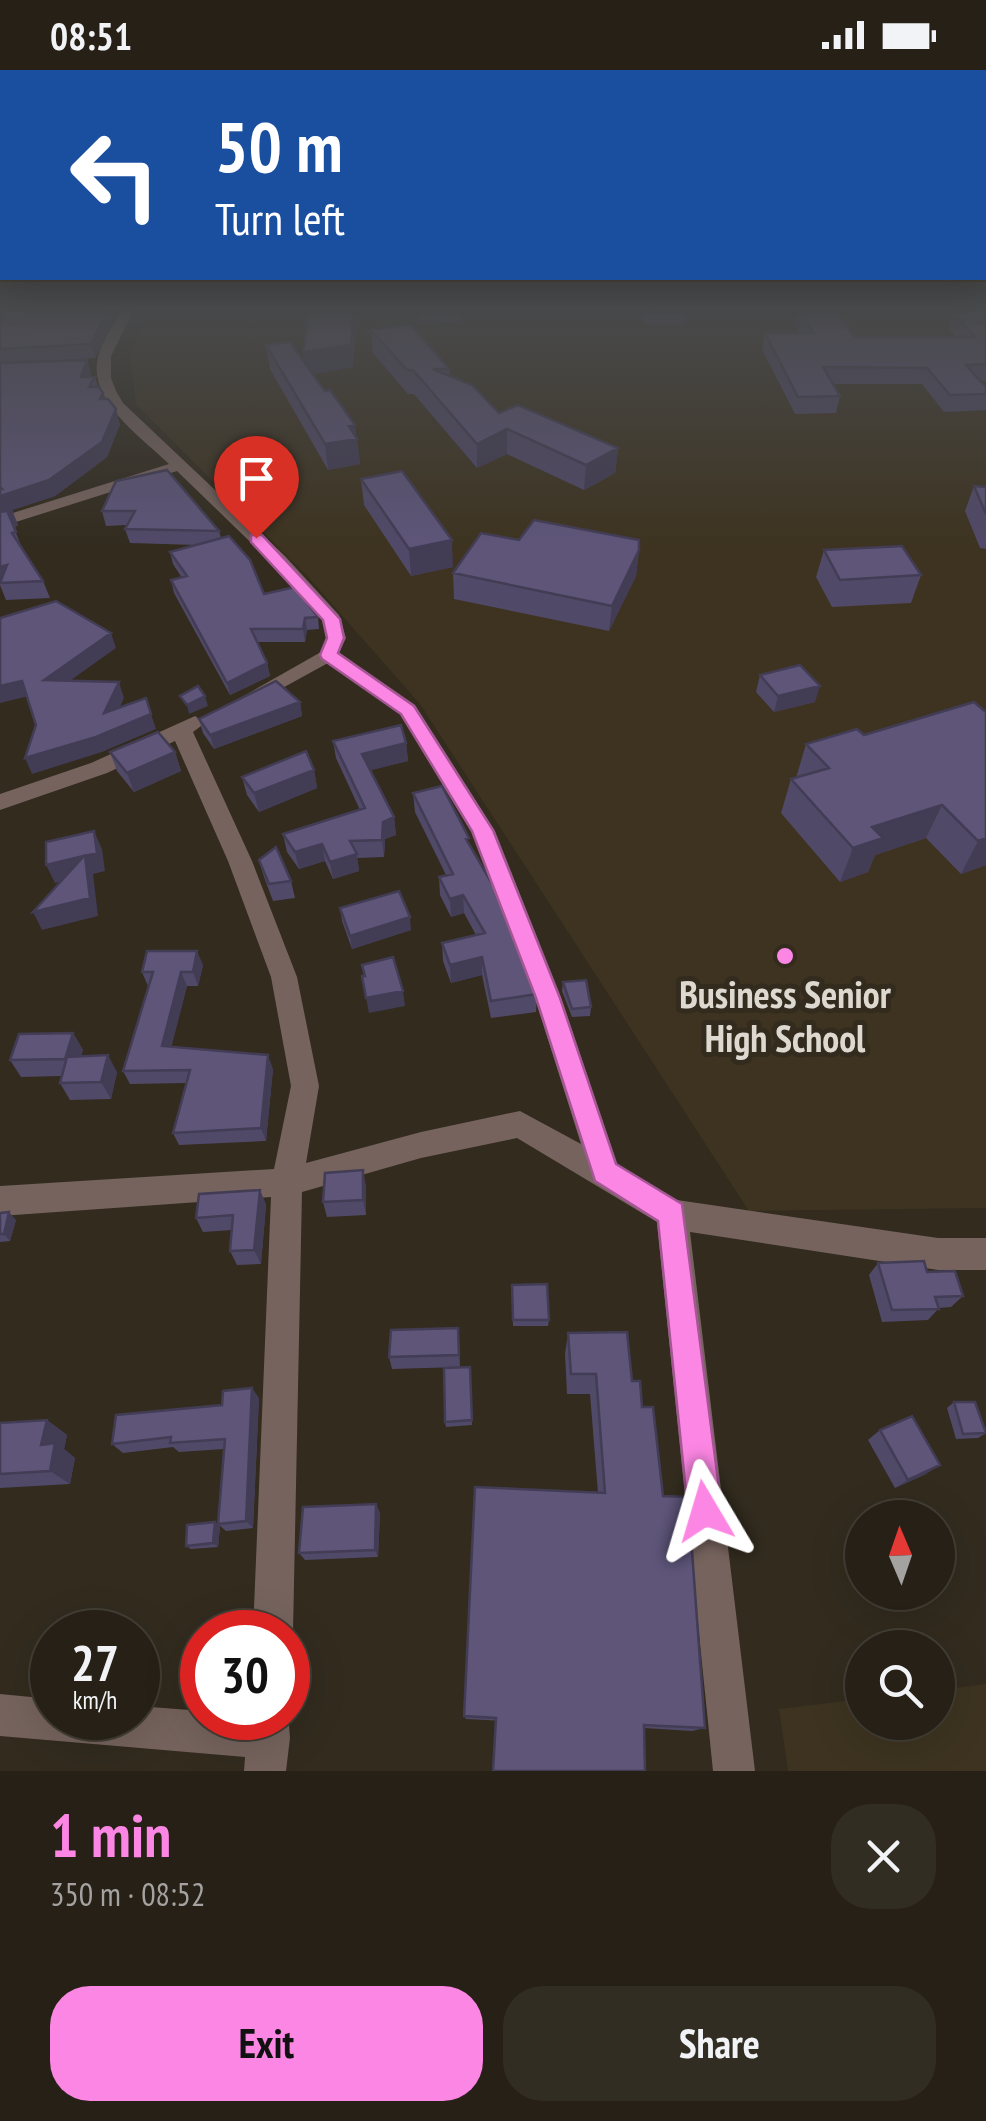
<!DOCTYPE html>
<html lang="en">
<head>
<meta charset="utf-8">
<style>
	:root { --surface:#262016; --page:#322d23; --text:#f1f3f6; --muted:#a4a3a1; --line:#423e35; --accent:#fc86e3 }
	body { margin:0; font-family:"PT Sans Narrow",sans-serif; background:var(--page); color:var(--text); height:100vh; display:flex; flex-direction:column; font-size:38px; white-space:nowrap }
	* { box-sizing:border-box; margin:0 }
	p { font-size:32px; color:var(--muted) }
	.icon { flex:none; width:55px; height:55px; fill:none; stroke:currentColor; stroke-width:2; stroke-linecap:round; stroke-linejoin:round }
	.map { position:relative; height:1701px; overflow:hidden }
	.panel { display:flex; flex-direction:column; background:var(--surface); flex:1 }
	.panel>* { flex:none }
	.banner { position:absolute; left:0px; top:0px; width:988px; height:210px; box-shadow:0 10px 40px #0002,0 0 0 2px var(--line); background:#1a4fa0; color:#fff; overflow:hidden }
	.needle { width:65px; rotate:358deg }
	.fabs { position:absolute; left:845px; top:1430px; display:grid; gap:20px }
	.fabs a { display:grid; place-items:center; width:110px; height:110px; border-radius:50%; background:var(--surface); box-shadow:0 10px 40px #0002,0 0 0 2px var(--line); font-size:50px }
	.speed { position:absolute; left:30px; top:1540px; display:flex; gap:20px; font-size:50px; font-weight:700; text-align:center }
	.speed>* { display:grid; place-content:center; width:130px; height:130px; border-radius:50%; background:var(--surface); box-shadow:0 10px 40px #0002,0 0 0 2px var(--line); line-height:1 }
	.speed small { font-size:25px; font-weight:400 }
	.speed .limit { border:15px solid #d22; background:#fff; color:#111 }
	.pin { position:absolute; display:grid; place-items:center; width:85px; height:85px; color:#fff; margin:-102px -42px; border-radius:50% 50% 50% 0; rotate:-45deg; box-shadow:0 0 10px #0007 }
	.pin .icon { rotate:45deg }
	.me { position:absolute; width:110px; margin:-55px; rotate:353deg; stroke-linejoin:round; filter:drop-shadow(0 0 8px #0008) }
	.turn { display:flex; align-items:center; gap:35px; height:210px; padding:0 50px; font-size:45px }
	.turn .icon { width:130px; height:130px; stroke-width:2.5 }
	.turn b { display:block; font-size:70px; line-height:85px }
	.round { display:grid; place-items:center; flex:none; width:105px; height:105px; border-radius:40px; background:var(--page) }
	.head { display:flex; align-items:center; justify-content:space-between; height:170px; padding:0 50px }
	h1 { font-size:60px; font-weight:600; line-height:75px; color:var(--accent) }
	.action { display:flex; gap:20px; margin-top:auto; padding:20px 50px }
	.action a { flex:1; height:115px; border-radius:40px; background:var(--accent); color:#111; font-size:40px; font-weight:600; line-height:115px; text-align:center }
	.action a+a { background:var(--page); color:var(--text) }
	.status { display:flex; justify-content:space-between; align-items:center; height:70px; padding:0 50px; background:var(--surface); direction:ltr }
	.status svg { height:28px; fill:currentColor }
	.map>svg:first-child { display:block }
	.built { fill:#3d3320 }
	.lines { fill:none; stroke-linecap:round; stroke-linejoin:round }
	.street { fill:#76635e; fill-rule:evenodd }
	.wall { fill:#514968 }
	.shaded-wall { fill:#423c55 }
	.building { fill:#5e5579; stroke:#423c55; stroke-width:2.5 }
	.route { fill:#fc86e3; stroke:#a45794; stroke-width:2.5 }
	.poi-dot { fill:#fc86e3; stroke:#322b1e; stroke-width:4 }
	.labels { text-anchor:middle; stroke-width:10; stroke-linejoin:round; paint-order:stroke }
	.poi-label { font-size:38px; font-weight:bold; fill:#ddd9d1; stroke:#322b1e }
</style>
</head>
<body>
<div class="status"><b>08:51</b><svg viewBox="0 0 49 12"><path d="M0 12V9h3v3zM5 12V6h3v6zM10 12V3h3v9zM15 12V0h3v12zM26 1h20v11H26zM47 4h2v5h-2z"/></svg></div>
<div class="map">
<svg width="986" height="1701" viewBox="0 0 986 1701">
	<rect width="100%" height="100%" fill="#322b1e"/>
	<!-- built -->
	<path class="built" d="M150,238h836v900l-237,3 -329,-507 -112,-127 -172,-173 -6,-49z
		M986,1614v87h-198l-9,-62 83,-10v23h76v-32z"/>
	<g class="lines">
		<!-- street -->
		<path class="street" d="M123,238h12l-24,48v22l5,13 7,12 162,153 54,59 7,23 -7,15 76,52 80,126 66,167 57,168 59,34 261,38h48v32h-48l-248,-38 65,539h-42l-56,-549 -140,-84 -96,20 -119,34 -9,440 -5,13v-13h-35l18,-435 -271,19v-30l274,-17 17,-83 -20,-109 -43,-116 -53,-120 -68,32 -107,37v-16l91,-31 104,-47 10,7 -12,9 59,129 45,116 22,109 -13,77 115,-31 99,-21 61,33 -46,-146 -63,-166 -72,-118 -72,-51 -71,39h-14l-3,-4 81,-46 5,-14 -3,-18 -50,-56 -96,-93 -177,56v-10l169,-53c-26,-26 -82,-63 -71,-107 4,-17 16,-33 25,-49z
			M0,1624l52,5v19h86v-12l64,5v7h86v-6l2,26 -4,33h-42l1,-14 -245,-21z"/>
	</g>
	<!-- wall -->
	<path class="wall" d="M0,238h119l-24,50 -88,5 80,-3 4,14 -1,3h5l3,10 22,37 -13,33 -52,39 -43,14 6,15 -4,3 8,20 21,33 7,17 -44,2 -6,-15z
		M418,238h40l1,14 -40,1z
		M639,238h46v16l-39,1z
		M353,240l2,22 -2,35 -40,7 44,65 3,25 -32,6 -58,-101 -4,-24 38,17 -1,-10z
		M799,240l56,27h101l-8,-10 4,-16h34v70h-6l6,6v23l-42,2 -22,-28h-89l7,12 -4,17 -41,1 -33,-65 3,-16h35l-4,-8z
		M371,260l78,39 1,7 49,37 119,35 -3,25 -31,17 -77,-36 -30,14 -63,-74h-6l-35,-41z
		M361,409l92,88 -42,9 -47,-71z
		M116,411l103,50 2,7 43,56 54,23 1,12 -12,1 -2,12h-48l10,21 3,13 -40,19 -56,-102 -3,-13 11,-2 -9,-14 -3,-12 27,-7 -67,-2 -5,-14 2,-4 -21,1 -4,-15z
		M974,416l12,1v62l-6,-1 -15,-37z
		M519,470l120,10 -3,26 -27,55 -155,-32 -1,-26z
		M824,480l97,25 -10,28 -79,4 -16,-30z
		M760,605l55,27 -41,10 -18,-20z
		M300,632l2,14 -88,33 -11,-16 -4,-14z
		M974,632l12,163 -25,9 -35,-36 -51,17 -7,17 -28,10 -59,-69 10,-34 5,-1 10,-34 58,-9z
		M333,671l73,2 2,18 -38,9 24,47 2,18 -11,4 -1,18 -27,1 2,13 -26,8 -8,-18 -26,8 -12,-17 -4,-18 77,-24 -24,-52z
		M110,682h65l6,19 -47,21 -17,-21z
		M314,700l3,18 -58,24 -12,-17 -5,-18z
		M413,723l56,52 68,149 -1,18 -45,6 -9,-43 -31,8 -8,-22 -1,-18 34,-8 -12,-22 -13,4 -11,-22 -1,-18 7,-2 -31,-63z
		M259,790l32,21 4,17 -22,3 -9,-24z
		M340,838l71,22 -59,19 -10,-28z
		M203,895l-5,21h-11l-16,61 102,22 -7,72 -87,4 -6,-12 13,-50 -56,1 -7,-13 25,-85 -6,-14z
		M563,912l28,25 -1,9 -18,1 -10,-26z
		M73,963l10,17 -2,6 36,16 -6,27 -41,1 -10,-17 2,-7 -41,1 -11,-17z
		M366,1116v29l-39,2 -4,-15z
		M260,1120l6,15 -5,59 -24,1 -7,-14 2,-21 -29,2 -7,-14z
		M0,1143l16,7 -6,21 -10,1z
		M878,1193l85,33 -12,11 -12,1 -11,12 -46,2 -13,-47z
		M512,1215l37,35 -1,6h-35z
		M568,1263l64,48 10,26 21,89 42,232 -13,3 -48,-3 -178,-9 -2,-3 134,-223 -8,-99h-23l-2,-40z
		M459,1271l1,26 -68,2 -3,-12z
		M470,1297l2,58 -26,2 -1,-5z
		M259,1328l-6,130 -27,3 -8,-7 6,-75 -45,3 -6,-5 -50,6 -11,-9 110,-39z
		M954,1332l32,31 -8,5 -22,1 -9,-31z
		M47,1350l20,15 -3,14 11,9 -5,26 -70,4v-65z
		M880,1360l46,44 -31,14 -27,-48z
		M376,1434l4,9 -2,44 -73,3 -6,-7z
		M215,1452l5,4 -2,21 -27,2 -5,-3z"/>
	<!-- shaded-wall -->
	<path class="shaded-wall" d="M109,238h10l-24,50 -4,-14z
		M353,240l2,22 -2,35 -47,8 -3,-23z
		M87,290l4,14 -6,18 -4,-15z
		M116,339l4,15 -13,33 -52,39 -43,14 6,15 -4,3 -14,-14v-18z
		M355,355l5,39 -32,6 -3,-26 24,-18z
		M507,359v25l-30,14v-24z
		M618,378l-3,25 -31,17 2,-25z
		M452,470l1,27 -42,9 -2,-27z
		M639,480l-3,26 -27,55 3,-25z
		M7,495l-7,18v-16z
		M305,548l2,12 -2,12 -2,-13z
		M111,563l5,15 -66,47 -6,-15z
		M267,593l3,13 -40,19 -3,-12z
		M22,611l7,15 -29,7v-17z
		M119,612l5,16 -14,31 -6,-16z
		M820,616l-5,16 -41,10 4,-16z
		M205,626l3,10 -19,8 -2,-9z
		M300,632l2,14 -88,33 -4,-14z
		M151,644l5,15 -54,23 -70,22 -7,-16z
		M406,673l2,18 -44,11 -2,-18z
		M175,682l6,19 -47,21 -7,-19z
		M314,700l3,18 -58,24 -5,-19z
		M942,735l-16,33 -51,17 -7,17 -28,10 13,-34 19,-21z
		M394,747l2,18 -11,4 -1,18 -2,-17 1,-18z
		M94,761l8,18 3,22 -12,3 5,42 -56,14 -9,-18 54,-36 -32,7 -9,-18 39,-9z
		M986,768v27l-25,9 17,-33z
		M322,774l3,17 -26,8 -4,-17z
		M357,784l2,17 -26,8 -3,-17z
		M463,825l1,18 -13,4 -1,-18z
		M410,847l1,13 -59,19 -2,-13z
		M197,881l6,14 -5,21 -5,-14z
		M482,887v18l-31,8 -1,-18z
		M181,902l6,14 -19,74 -6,-14z
		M403,921l2,15 -36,7 -3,-15z
		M73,963l10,17 -7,26 -11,-17z
		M108,985l9,17 -6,27 -10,-17z
		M268,985l5,14 -7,72 -5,-13z
		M363,1100l3,16v29l-3,-15z
		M260,1120l6,15 -5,59 -7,-14z
		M9,1142l7,8 -6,21 -6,-7z
		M252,1318l7,10 -6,130 -7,-7z
		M47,1350l20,15 -3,14 11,9 -5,26 -20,-13 -9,-26z
		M940,1395l-14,9 -31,14 13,-8z
		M376,1434l4,9 -2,44 -3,-7z
		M215,1452l5,4 -2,21 -5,-4z"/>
	<!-- building -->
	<path class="building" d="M0,238h109l-18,36 -91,5z
		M645,238h40l1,3 -39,1z
		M835,239l20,28h120l-23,-26h34v53l-20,1 20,22v7l-36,1 -23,-27 -104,-1 17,29 -42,1 -33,-64h49l-15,-23z
		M353,240l-2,35 -48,7 6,-41z
		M410,254l39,45h-16l39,16 27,28 19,-8 100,43 -32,17 -79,-36 -30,15 -64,-74h-6l-36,-40z
		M290,272l35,49 5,-1 25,35 -6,1 8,13 -32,5 -59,-99z
		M87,290l-6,17h14l-6,10h10l4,6 -3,6h8l8,10 -14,33 -53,38 -49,16v-7h2l-2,-2v-124z
		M167,400l52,61 -94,-2 10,-18h-33l14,-30z
		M402,401l50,69 -43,9 -48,-70z
		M974,416l12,1v27z
		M12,440l-4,3 8,19 -4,1 31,48 -43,2 7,-18 -7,2v-55z
		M534,450l105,20v10l-27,56 -159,-33 28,-40 38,7z
		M229,466l21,24 14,34 31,-7 23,30 -13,1 -2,11h-52l16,34 -40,20 -56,-103 16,-4 -17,-24z
		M902,476l19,29 -81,5 -16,-30z
		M56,531l55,32 -67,47 75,2 -15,31 42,-15 5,16 -55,23 -71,21 11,-33 -14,-44 -22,5v-68z
		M800,595l20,21 -42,10 -18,-21z
		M276,611l24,21 -90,33 -11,-16z
		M198,616l7,10 -18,9 -7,-9z
		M974,632l12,10v126l-8,3 -36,-36 -70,22 11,11 -30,10 -62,-69 38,-11 -23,-24 51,-15 7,6z
		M401,655l5,18 -44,11 32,63 -11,5 -1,18 -32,1 7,13 -27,8 -8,-18 -27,8 -12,-18 82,-26 -32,-67z
		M158,662l17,20 -48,21 -17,-21z
		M306,681l8,19 -60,23 -12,-16z
		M442,716l27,52 -3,1 38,65 33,90 -46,7 -9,-44 -32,8 -8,-22 43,-10 -22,-38 -13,4 -11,-22 14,-3 -40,-81z
		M94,761l3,22 -12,3 5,42 -57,14 51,-56 -38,9v-23z
		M276,777l15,34 -22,3 -10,-24z
		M399,821l11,26 -60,19 -10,-28z
		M147,881h50l-4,21h-12l-19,74 106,9 -7,73 -88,5 17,-63 -67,1 30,-99h-11z
		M393,887l10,34 -37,7 -4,-22h3l-3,-11z
		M586,910l5,27 -19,2 -9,-27z
		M73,963l-8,26 -55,1 9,-26z
		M108,985l-7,27 -41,1 7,-26z
		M363,1100v30l-40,2 2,-29z
		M260,1120l-6,60 -24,1 3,-36 -37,3 3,-24z
		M9,1142l-5,22h-4v-21z
		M924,1191l3,11 28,-1 8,25 -28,1 4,12 -47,1 -14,-47z
		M547,1214l2,36h-36l-1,-35z
		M458,1258l1,27 -70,2 2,-27z
		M627,1262l5,49h8l2,26h11l10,89 25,1 17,231 -61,-3 1,46h-152l3,-53 -32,-2 11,-229 130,6 -9,-119h-25l-3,-41z
		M470,1297l2,53 -27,2 -1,-54z
		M252,1318l-6,133 -28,3 7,-85 -55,4 1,-6 -59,7 4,-29 106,-10 1,-14z
		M954,1332h21l11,31 -23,1z
		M912,1346l28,49 -32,15 -28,-50z
		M47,1350l-6,25 14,-2 -5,28 -50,3v-51z
		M376,1434l-1,46 -76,3 4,-46z
		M215,1452l-2,21 -27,3 1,-21z"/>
	<!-- sky -->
	<linearGradient id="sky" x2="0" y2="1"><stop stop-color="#1c1810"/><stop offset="0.5" stop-color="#494a4c"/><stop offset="1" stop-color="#494a4c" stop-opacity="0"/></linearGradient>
	<rect width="986" height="476" fill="url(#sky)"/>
	<!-- route -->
	<path class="route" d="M251,465h11l78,84 4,19 -6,15 76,53 79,124 67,168 56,166 66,40 40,307 -5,12 -12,5 -12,-5 -5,-12 -30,-290 -63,-40 -59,-183 -64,-167 -71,-117 -79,-55 -2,-4 7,-17 -4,-18 -72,-78z"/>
	<!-- markers -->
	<circle class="poi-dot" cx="785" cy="886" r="10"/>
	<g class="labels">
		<!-- poi labels -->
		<g class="poi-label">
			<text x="785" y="938">Business Senior<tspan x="785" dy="44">High School</tspan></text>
		</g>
	</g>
</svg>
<div class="fabs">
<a><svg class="needle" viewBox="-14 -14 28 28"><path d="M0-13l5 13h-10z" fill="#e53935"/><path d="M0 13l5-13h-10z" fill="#a4a3a1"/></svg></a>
<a><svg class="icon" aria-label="search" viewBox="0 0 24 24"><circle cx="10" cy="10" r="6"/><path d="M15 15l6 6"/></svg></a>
</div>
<div class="speed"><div>27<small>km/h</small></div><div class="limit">30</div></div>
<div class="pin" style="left:256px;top:468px;background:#d93025"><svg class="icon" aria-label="arrive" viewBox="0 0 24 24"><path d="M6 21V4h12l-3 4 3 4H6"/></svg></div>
<svg class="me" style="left:705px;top:1441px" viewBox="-20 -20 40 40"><path d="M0-17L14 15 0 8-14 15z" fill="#fc86e3" stroke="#fff" stroke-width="4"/></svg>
<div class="banner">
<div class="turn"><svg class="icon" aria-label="left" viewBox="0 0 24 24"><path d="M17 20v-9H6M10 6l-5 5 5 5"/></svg><div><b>50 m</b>Turn left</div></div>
</div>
</div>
<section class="panel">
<div class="head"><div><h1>1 min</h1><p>350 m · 08:52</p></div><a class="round"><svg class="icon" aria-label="close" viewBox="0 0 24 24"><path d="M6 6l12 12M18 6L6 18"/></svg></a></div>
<div class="action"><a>Exit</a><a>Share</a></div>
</section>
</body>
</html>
